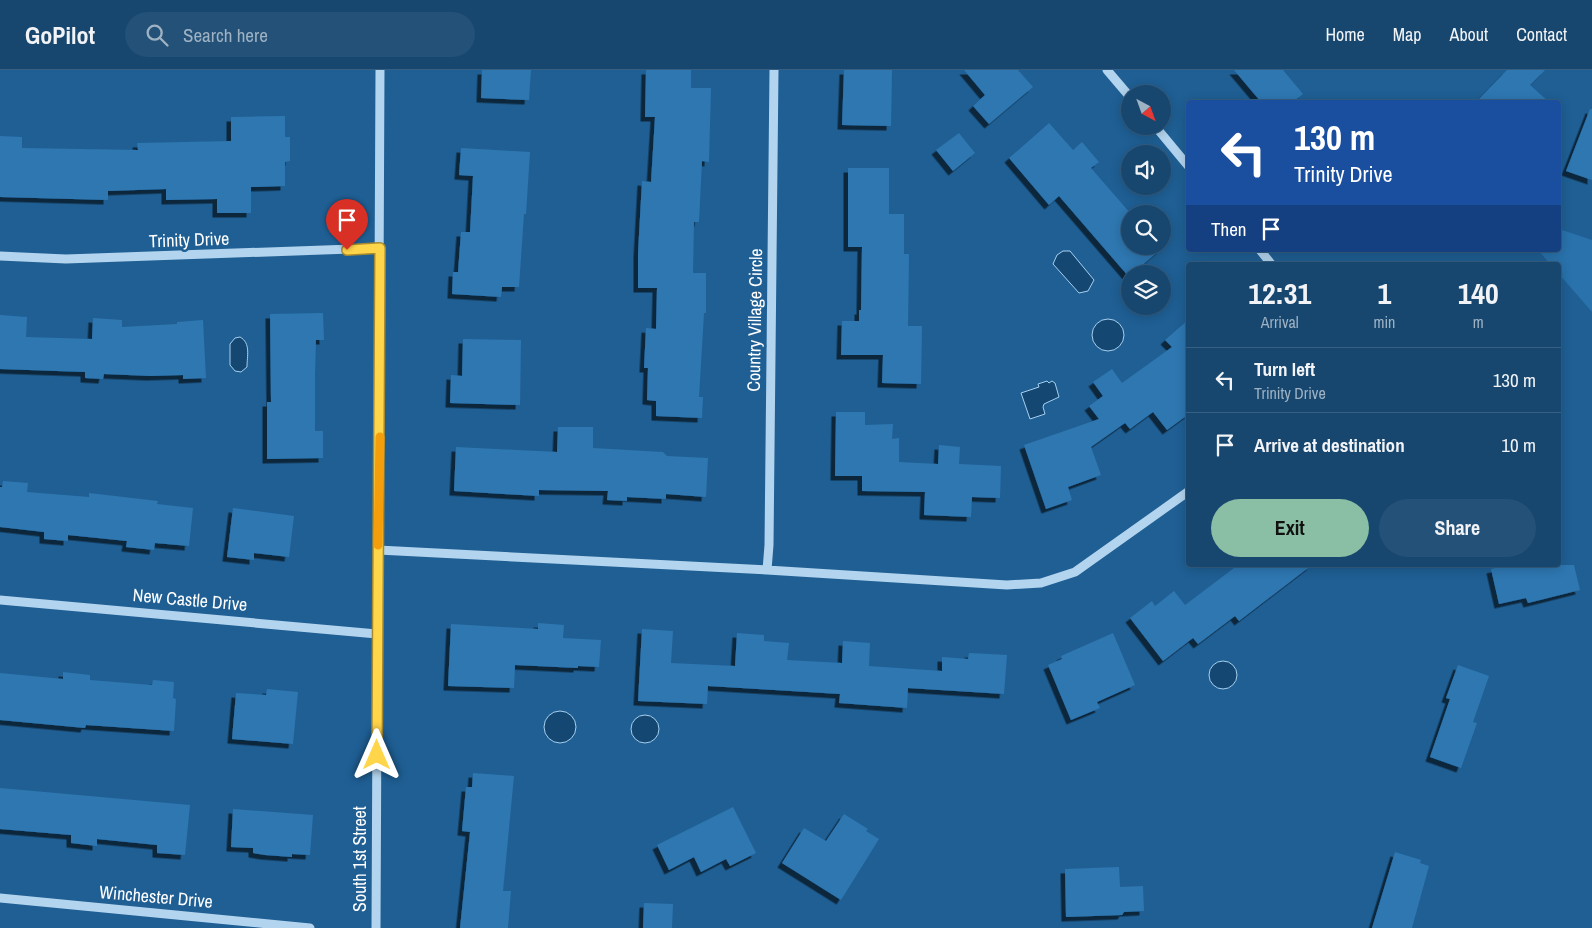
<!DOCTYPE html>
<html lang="en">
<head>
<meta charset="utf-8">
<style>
	:root { --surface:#17476f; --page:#245177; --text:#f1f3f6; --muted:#9eb2c3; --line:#365f82; --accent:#8abfa5 }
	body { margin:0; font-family:"Archivo Narrow",sans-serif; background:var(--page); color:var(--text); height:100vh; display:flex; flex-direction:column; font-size:19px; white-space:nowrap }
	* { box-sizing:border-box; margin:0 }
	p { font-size:16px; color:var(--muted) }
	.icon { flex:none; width:28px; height:28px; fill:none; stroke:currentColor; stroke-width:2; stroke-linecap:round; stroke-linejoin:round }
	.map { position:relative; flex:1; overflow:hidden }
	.details { position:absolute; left:1186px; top:192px; width:375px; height:305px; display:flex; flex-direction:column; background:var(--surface); border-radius:5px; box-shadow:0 2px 12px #0003,0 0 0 1px var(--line) }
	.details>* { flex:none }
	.top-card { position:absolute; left:1186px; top:30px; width:375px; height:152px; border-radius:5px; box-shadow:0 2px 12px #0003,0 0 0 1px var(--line); background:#1a4fa0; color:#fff; overflow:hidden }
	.needle { width:32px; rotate:139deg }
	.tools { position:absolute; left:1121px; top:15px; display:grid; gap:10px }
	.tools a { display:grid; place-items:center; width:50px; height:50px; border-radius:50%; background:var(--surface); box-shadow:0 2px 12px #0003,0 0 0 1px var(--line); font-size:25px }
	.pin { position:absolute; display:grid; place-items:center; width:42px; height:42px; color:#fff; margin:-51px -21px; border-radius:50% 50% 50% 0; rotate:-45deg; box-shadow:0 0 5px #0007 }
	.pin .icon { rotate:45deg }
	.me { position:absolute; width:55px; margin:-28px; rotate:0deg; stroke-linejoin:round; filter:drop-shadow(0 0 4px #0008) }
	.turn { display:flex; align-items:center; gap:18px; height:105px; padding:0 25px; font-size:22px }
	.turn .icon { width:65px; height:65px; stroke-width:2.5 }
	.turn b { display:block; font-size:35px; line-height:42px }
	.then { display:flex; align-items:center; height:48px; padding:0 25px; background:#0003; gap:10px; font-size:19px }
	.eta { display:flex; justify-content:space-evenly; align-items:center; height:85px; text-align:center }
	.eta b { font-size:30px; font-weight:800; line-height:35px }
	.button { display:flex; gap:10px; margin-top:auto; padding:10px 25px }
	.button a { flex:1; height:58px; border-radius:30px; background:var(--accent); color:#111; font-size:20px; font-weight:800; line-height:58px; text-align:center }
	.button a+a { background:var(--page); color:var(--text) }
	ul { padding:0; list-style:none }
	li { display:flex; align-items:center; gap:15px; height:65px; padding:0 25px; border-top:1px solid var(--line) }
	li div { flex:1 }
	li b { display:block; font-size:19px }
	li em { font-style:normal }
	header { display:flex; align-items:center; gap:30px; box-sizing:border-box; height:70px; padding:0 25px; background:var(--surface); border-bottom:1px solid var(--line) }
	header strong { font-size:24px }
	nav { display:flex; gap:28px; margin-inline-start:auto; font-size:18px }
	.search { width:350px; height:45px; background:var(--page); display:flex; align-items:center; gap:12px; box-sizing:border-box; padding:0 18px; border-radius:28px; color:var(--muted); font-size:19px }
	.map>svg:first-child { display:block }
	.green { fill:#2972ac }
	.water { fill:#154773; stroke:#a6d0ef }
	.building { fill:#2f77b1; filter:url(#shadow) }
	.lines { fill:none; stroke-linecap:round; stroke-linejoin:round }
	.minor { stroke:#b2d4ee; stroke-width:9 }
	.route-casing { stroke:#a68a30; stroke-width:12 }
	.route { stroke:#ffd54a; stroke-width:9 }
	.slow { stroke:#f59e0b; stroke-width:9 }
	.labels { text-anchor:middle; stroke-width:5; stroke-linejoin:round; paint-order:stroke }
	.street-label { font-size:18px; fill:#fff; stroke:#1f5f94 }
</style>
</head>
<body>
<header>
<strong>GoPilot</strong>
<div class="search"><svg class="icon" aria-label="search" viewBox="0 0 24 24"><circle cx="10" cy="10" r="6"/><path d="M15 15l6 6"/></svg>Search here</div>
<nav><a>Home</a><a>Map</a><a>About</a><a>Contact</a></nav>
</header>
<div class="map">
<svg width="1592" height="858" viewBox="0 0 1592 858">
	<defs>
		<filter id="shadow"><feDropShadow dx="-4.5" dy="4.5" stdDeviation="0" flood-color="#0009"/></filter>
	</defs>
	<rect width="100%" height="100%" fill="#1f5f94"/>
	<!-- green -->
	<path class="green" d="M1559,159l33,11v72l-33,-38v-9h-8l-13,-15h21z"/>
	<!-- water -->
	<path class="water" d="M1063,181h7l24,29 -6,11 -9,2 -26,-29 4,-9z
		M1092 265a16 16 0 1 1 32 0a16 16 0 1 1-32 0Z
		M240,267c11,6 7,19 7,30l-6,5 -6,-1 -5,-6v-21l5,-6z
		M1047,311l2,2 3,-2 3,2 4,14 -15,7 -1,3 2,7 -15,5 -9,-26 18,-6 -1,-3z
		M1209 605a14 14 0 1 1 28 0a14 14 0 1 1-28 0Z
		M544 657a16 16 0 1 1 32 0a16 16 0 1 1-32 0Z
		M631 659a14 14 0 1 1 28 0a14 14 0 1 1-28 0Z"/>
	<!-- building -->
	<path class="building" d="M482,0h49l-2,30 -48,-2z
		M646,0h45v18h20l-2,74 -7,-1 -3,61h-5l-1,51h13v40h-2l-5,84h4l-1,21 -46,-2v-15l-9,-1 1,-32h-4l2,-40 10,1 1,-41h-19v-35l4,-72 9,1 4,-65h-10z
		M844,0h48l-1,56 -49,-1z
		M964,0h54l15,17 -44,37 -16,-18 12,-11z
		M1234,0h49l20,24 -10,8h-32z
		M1507,0h38l-15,15 19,17h-73z
		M1590,39h2v71l-26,-9z
		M285,46v21h5v24l-5,1v24l-34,1v26h-34v-14l-51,1v-11l-58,2v9l-108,-3v-61l22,1v11l116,2 -1,-7 94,-2v-24z
		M1049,53l24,27 9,-8 17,20 -8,6 40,46 -1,32h29l2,3 -29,25h-2l-1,3 -70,-81 -10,9 -40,-47z
		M959,63l16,20 -22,18 -17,-21z
		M461,78l69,4 -4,62h-2l-5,73h-17l-1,10 -49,-3 1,-22h5l3,-40h9l3,-56 -14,-1z
		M848,98h41v46h15v40h5l-1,72h14l-1,58 -39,-1 1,-28h-42l1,-34h17v-11h2l1,-63h-14z
		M323,243l1,27h-8l-1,34v57h8v27l-56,1v-57h4l-1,-88z
		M0,245l27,2 -1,20 66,2 1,-21 29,2v7l55,-3v-2l26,-2 3,58 -23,1v-4l-32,1 -47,-2 -1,5 -18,-1v-6l-85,-3z
		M1189,249v95l-22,16 -14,-18 -23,17 -5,-6 -34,24 10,28 -33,12 4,13 -26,9 -22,-64 75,-26 -10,-13 14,-10 -10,-14 19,-13 10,14 50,-36 -7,-7z
		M463,269l58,1 -1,65 -70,-2 1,-28 11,1z
		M836,342h29v13l28,-1 -1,15 7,-1v24l39,2 1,-19 21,2 -1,17 42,2 -1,32 -28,-1 -1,20 -47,-2 1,-23 -63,-1v-15h-27z
		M558,357h35v21l70,4 4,4 41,2 -2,39 -40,-3v5l-39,-2v4l-20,-1 1,-9 -69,-1v6l-85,-5 2,-44 101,5z
		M3,411l25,2 -1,9 62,5v-4l69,8 -1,3 36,4 -4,38 -34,-3 -1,7 -28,-3 1,-6 -59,-6v6l-24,-2v-7l-44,-5v-40h2z
		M233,438l61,8 -5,41 -35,-4v7l-27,-3z
		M1238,495h74l-73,56 -4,-5 -37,28 -5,-6 -30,23 -33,-43 22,-17 3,5 19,-15 11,14z
		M1508,495h66l6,25 -52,13 -2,-5 -27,6 -8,-35z
		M538,553l26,2 -1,13 38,2 -2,27 -21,-1v2l-63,-3 -1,23 -66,-2 3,-62 87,5z
		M642,559l31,2 -2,32 64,3 2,-33 27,2v6l25,2 -2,17 55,3 1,-22 27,2 -1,23 73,5v-14l26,2 1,-6 38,2 -3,39 -96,-6 -1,20 -68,-5 1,-9 -132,-8 -1,18 -69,-3z
		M1113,563l22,52 -38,17 3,6 -29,12 -23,-55 14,-6 -1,-3z
		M1458,595l31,11 -16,46 4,1 -16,45 -31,-11 20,-58 -4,-1z
		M63,602l27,3v5l62,5 1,-5 21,2 -1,16 3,1 -2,32 -88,-6 -1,3 -85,-8v-47l63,6z
		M267,619l31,3 -5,52 -61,-5 4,-46 30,2z
		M473,703l41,3 -11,115h8l-3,37h-48l10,-96 -8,-1 4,-44h6z
		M0,718l190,17 -5,50 -28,-2v-8l-60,-6v7l-26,-3v-8l-71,-6z
		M733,737l23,46 -26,13 -4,-7 -25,13 -7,-15 -25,13 -12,-25z
		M233,739l80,6 -3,40 -18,-1v3l-27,-2 -12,-2v-5l-22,-1z
		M844,744l24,15 -2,2 13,8 -38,61 -59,-37 22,-35 22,13z
		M1395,782l26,8 -1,3 9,3 -17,62h-40z
		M1119,797l1,20 23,-1 1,25 -20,1 -2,3 -56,2 -1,-48z
		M644,833l29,1 -1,24h-29z"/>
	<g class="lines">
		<!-- minor -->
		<path class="minor" d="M1107,0l23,27
			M1155,56l34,41
			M1260,180l12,15
			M0,186l66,3 314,-11
			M378,480l389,20 240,15 34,-2 34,-11 114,-81
			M767,500l2,-25 5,-475
			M0,530l377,34
			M0,828l310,30
			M376,858l4,-858"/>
	</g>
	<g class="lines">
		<!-- route casing -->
		<g class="route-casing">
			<path id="route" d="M347,180l33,-2 -3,507"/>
		</g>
		<!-- route -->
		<use href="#route" class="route"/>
		<!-- slow -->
		<path class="slow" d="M378,475l2,-108"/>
	</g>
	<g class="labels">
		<!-- street labels -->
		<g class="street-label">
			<text transform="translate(189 170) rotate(-2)" y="6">Trinity Drive</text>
			<text transform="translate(755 250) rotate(-89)" y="6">Country Village Circle</text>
			<text transform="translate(190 530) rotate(5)" y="6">New Castle Drive</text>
			<text transform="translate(360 789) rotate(-90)" y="6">South 1st Street</text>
			<text transform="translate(156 827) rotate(5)" y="6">Winchester Drive</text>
		</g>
	</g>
</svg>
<div class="tools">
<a><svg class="needle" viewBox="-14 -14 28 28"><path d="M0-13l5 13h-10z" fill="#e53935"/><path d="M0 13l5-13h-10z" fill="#9eb2c3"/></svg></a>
<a><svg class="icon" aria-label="sound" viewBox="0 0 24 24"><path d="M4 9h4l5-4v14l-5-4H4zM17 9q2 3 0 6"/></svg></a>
<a><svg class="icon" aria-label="search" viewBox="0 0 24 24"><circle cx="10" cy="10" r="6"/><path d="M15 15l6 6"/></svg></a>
<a><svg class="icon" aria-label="layers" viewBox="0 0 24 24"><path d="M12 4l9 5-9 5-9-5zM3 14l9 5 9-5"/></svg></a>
</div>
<div class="pin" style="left:347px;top:180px;background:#d93025"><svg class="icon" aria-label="arrive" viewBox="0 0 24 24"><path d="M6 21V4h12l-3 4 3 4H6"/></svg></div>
<svg class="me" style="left:377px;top:685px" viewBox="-20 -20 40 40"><path d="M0-17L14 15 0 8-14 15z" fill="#ffd54a" stroke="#fff" stroke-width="4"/></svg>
<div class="top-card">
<div class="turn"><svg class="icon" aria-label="left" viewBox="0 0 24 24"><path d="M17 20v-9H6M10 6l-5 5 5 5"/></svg><div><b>130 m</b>Trinity Drive</div></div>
<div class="then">Then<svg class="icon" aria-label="arrive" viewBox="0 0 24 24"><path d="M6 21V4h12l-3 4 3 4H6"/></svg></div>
</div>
<section class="details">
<div class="eta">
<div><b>12:31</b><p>Arrival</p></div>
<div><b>1</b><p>min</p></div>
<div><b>140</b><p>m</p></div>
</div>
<ul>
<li><svg class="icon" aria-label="left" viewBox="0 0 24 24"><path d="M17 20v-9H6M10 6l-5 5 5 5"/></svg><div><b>Turn left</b><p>Trinity Drive</p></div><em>130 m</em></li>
<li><svg class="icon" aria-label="arrive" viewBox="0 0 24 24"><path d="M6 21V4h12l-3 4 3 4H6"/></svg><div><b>Arrive at destination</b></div><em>10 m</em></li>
</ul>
<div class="button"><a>Exit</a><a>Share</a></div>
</section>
</div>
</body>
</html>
